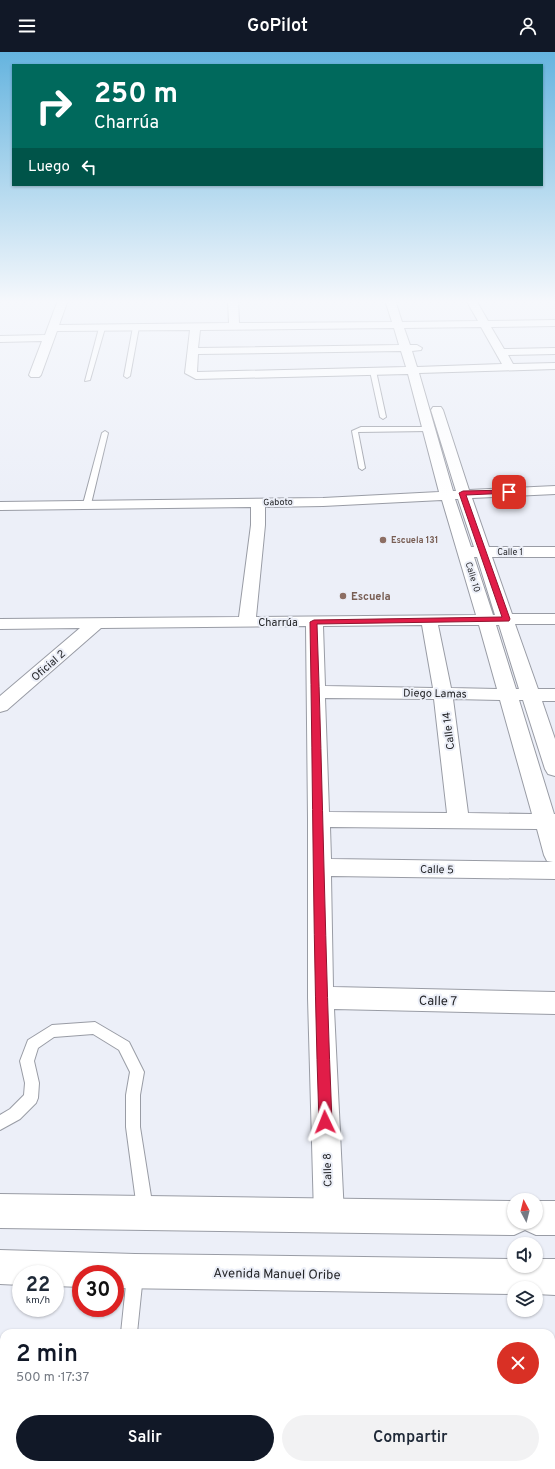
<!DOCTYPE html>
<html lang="es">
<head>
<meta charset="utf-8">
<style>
	:root { --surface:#fff; --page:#f2f2f3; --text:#1f2937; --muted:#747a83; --accent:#111827 }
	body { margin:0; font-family:Overpass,sans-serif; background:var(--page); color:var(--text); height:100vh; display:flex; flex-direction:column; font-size:15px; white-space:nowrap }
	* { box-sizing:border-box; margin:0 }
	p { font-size:13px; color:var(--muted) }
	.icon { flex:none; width:22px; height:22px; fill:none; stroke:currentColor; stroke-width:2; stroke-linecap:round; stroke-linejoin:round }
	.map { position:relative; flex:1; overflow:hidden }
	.drawer { position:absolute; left:0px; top:1277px; width:555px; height:140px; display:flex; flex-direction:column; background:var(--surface); border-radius:12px 12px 0 0; box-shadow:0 1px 3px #0004 }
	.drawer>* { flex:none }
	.banner { position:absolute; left:12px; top:12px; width:531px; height:122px; border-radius:0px; box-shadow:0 1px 3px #0004; background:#00695c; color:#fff; overflow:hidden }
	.needle { width:26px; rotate:353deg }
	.tools { position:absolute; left:507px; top:1141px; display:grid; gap:8px }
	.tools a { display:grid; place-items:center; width:36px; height:36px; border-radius:50%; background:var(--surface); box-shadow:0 1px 3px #0004; font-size:20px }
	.speed { position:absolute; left:12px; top:1213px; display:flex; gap:8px; font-size:20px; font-weight:700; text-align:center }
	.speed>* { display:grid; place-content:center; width:52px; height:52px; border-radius:50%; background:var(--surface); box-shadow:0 1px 3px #0004; line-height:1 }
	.speed small { font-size:10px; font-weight:400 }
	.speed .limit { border:6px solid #d22; background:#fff; color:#111 }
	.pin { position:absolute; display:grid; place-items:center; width:34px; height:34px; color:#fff; margin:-17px; border-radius:8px; box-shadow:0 2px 6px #0006 }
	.me { position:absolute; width:44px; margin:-22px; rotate:358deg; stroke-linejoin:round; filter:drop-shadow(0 0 3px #0008) }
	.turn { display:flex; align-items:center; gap:14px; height:84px; padding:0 16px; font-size:18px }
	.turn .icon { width:52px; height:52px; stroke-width:2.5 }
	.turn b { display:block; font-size:28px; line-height:34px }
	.then { display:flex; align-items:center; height:38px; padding:0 16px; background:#0003; gap:8px; font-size:15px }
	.round { display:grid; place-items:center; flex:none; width:42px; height:42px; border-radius:21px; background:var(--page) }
	.overview { display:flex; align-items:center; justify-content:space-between; height:68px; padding:0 16px }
	h1 { font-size:24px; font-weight:600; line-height:30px; color:var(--accent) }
	.primary-button { display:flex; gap:8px; margin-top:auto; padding:8px 16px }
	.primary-button a { flex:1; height:46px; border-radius:24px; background:var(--accent); color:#fff; font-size:16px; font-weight:600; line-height:46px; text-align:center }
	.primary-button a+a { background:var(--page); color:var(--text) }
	header { display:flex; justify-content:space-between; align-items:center; height:52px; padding:0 16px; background:var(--accent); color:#fff; font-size:18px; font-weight:600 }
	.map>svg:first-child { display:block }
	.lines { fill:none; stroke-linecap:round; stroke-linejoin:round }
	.lane-casing { stroke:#999ca5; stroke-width:2 }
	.street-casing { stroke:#999ca5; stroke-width:2 }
	.secondary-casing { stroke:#999ca5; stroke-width:2 }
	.lane { fill:#fff; fill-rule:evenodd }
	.street { fill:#fff; fill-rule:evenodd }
	.secondary { fill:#fff; fill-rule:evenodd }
	.route { fill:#e11d48; stroke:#92132f }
	.education-dot { fill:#8d6e63; stroke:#eceff8; stroke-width:1.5 }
	.labels { text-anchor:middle; stroke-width:4; stroke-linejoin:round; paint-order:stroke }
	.far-street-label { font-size:9px; fill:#242528; stroke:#eceff8 }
	.far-education-label { font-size:9px; font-weight:bold; fill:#785e54; stroke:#eceff8; text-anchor:start }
	.education-label { font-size:11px; font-weight:bold; fill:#785e54; stroke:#eceff8; text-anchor:start }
	.street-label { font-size:11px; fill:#242528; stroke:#eceff8 }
	.near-street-label { font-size:13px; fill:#242528; stroke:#eceff8 }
</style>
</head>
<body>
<header><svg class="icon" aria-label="menu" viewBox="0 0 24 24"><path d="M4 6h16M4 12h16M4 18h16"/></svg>GoPilot<svg class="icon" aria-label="person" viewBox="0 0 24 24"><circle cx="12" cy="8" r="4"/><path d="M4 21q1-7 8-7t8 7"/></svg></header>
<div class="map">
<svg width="555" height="1417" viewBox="0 0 555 1417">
	<rect width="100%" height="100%" fill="#eceff8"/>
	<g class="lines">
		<!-- lane casing -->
		<g class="lane-casing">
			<path id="lane" d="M136,273l3,2 -9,49 -3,2 -3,-2 9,-49z
				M102,274l3,2 -15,52 -5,1 14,-53z
				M373,317l3,2 10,46 -3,2 -3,-2 -10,-46z
				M361,375h68l3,2 -3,2 -71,1 7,36 -3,2 -3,-2 -7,-37z
				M105,379l3,2 -17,71 -2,1h-4l-2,-1 19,-71z
				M95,970l34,20 15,30 -4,23v32l13,82 -3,5 -5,3 -5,-3 -3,-5 -11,-82v-32l4,-23 -11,-22 -26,-16 -39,3 -16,11 -4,13 5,22 -1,15 -2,5 -16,16 -20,11v-15l10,-6 14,-14 1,-12 -5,-22 8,-21 24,-15z
				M135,1215l6,2 2,6 -6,58h-16l6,-58 2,-6z
				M108,1413h18v4h-18z"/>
		</g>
		<!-- street casing -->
		<g class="street-casing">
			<path id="street" d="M58,248h10l-9,25 170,-2 -1,-23h10l1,23 153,-1 -7,-22h10l7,22 76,-1 -12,-21h10l12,21 67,-1v6l-64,1 13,22 51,-1v6l-47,1 5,9 42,-1v6l-136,4 34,118h3l-25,-81 2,-3h8l2,3 26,80 86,-4v8l-83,4 17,49h66v10h-63l20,57h43v10h-40l23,65h17v12h-13l13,38v37l-7,-2 -3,-5 -22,-69h-4l35,114h1v65l-224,-3 2,111 222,5v22l-221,-5 10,206 -4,11 -11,4 -11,-4 -4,-11 -6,-217v-179l-2,-193 -205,2 -94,82 -7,2v-16l80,-68 -80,1v-10l239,-2 12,-92v-18l-251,3v-8l323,-4 116,-6 -31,-118 -212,5 -11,-6 5,-43 -133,1 -16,44 -2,2h-8l-2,-2 13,-34 -42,1v-6l45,-1zM481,275l21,37 -85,3 -5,-16 9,-1 1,-2 -5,-3h-7l-6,-17zM394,276l5,17 -201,3 2,-18zM401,299l5,16 -209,5 1,-18zM455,447h3l16,48h-3zM442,448l34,115 -220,2 9,-92v-18l58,-1zM474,505h3l18,58h-2zM422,573l11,63 -108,-2 -2,-60zM438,573h41l18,64 -46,-1zM496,573h3l20,64h-3zM325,646l109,1 13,114 -118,-1zM453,647l47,1 32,114 -64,-1zM330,775l207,2 7,26 3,6 6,1 -222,-3z"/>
		</g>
		<!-- secondary casing -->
		<g class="secondary-casing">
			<path id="secondary" d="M0,1142l514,7v21h22v-21h19v34h-19l-11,-5 -11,5 -514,-7z
				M0,1198l135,4 379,5v7h22v-7h19v36l-19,-1v-6h-22v6l-399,-6v-14h-34v13l-26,-1v-12h-34v11l-21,-1z"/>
		</g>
		<!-- lane -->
		<use href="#lane" class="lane"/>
		<!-- street -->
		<use href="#street" class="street"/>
		<!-- secondary -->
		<use href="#secondary" class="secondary"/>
	</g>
	<!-- sky -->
	<linearGradient id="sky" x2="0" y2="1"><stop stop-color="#65b4df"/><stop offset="0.56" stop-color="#f6f8fc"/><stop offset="1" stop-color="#f6f8fc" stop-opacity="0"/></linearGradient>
	<rect width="555" height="446" fill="url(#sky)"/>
	<!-- route -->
	<path class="route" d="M509,438h2v3l-45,2 44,124 -1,2 -192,3c6,166 8,332 15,498l-2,4 -5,2 -4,-2 -2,-4c-6,-167 -6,-333 -9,-500l4,-2 188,-3 -43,-124 4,-2z"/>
	<!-- markers -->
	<g class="education-dot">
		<circle cx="383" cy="488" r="4"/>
		<circle cx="343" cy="544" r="4"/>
	</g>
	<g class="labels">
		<!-- far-street labels -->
		<g class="far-street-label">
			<text transform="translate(278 450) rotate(-1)" y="3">Gaboto</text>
			<text x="510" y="503">Calle 1</text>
			<text transform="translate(473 525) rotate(73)" y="3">Calle 10</text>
		</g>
		<!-- far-education labels -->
		<g class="far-education-label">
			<text x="391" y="491">Escuela 131</text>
		</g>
		<!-- education labels -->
		<g class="education-label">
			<text x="351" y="548">Escuela</text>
		</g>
		<!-- street labels -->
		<g class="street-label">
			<text x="278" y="574">Charrúa</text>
			<text transform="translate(48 613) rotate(-41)" y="4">Oficial 2</text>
			<text transform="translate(435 641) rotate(1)" y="4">Diego Lamas</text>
			<text transform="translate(448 679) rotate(-97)" y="4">Calle 14</text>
			<text transform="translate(437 817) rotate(1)" y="4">Calle 5</text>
			<text transform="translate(327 1118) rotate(-92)" y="4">Calle 8</text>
		</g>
		<!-- near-street labels -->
		<g class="near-street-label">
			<text transform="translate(438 948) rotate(1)" y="5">Calle 7</text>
			<text transform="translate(277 1221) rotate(1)" y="5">Avenida Manuel Oribe</text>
		</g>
	</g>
</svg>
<div class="tools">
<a><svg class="needle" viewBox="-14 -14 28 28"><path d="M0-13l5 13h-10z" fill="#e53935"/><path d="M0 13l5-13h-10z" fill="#747a83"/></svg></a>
<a><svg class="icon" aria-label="sound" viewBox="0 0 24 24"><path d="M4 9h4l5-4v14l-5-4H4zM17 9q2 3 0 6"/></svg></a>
<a><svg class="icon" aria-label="layers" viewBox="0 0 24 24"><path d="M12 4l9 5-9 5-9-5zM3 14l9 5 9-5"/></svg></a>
</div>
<div class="speed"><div>22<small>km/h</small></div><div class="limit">30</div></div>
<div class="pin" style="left:509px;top:440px;background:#d93025"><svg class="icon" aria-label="arrive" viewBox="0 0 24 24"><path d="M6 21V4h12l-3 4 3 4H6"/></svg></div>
<svg class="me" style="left:325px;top:1070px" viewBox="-20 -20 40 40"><path d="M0-17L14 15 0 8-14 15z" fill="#e11d48" stroke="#fff" stroke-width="4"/></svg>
<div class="banner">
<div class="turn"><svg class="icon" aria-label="right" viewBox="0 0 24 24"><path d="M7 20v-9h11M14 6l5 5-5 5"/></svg><div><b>250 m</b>Charrúa</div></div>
<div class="then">Luego<svg class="icon" aria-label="left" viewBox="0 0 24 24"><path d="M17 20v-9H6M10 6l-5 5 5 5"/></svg></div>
</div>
<section class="drawer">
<div class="overview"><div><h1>2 min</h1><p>500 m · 17:37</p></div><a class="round" style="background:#d93025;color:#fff"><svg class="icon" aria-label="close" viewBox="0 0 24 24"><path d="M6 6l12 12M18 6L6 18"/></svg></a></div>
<div class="primary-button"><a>Salir</a><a>Compartir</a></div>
</section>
</div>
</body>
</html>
